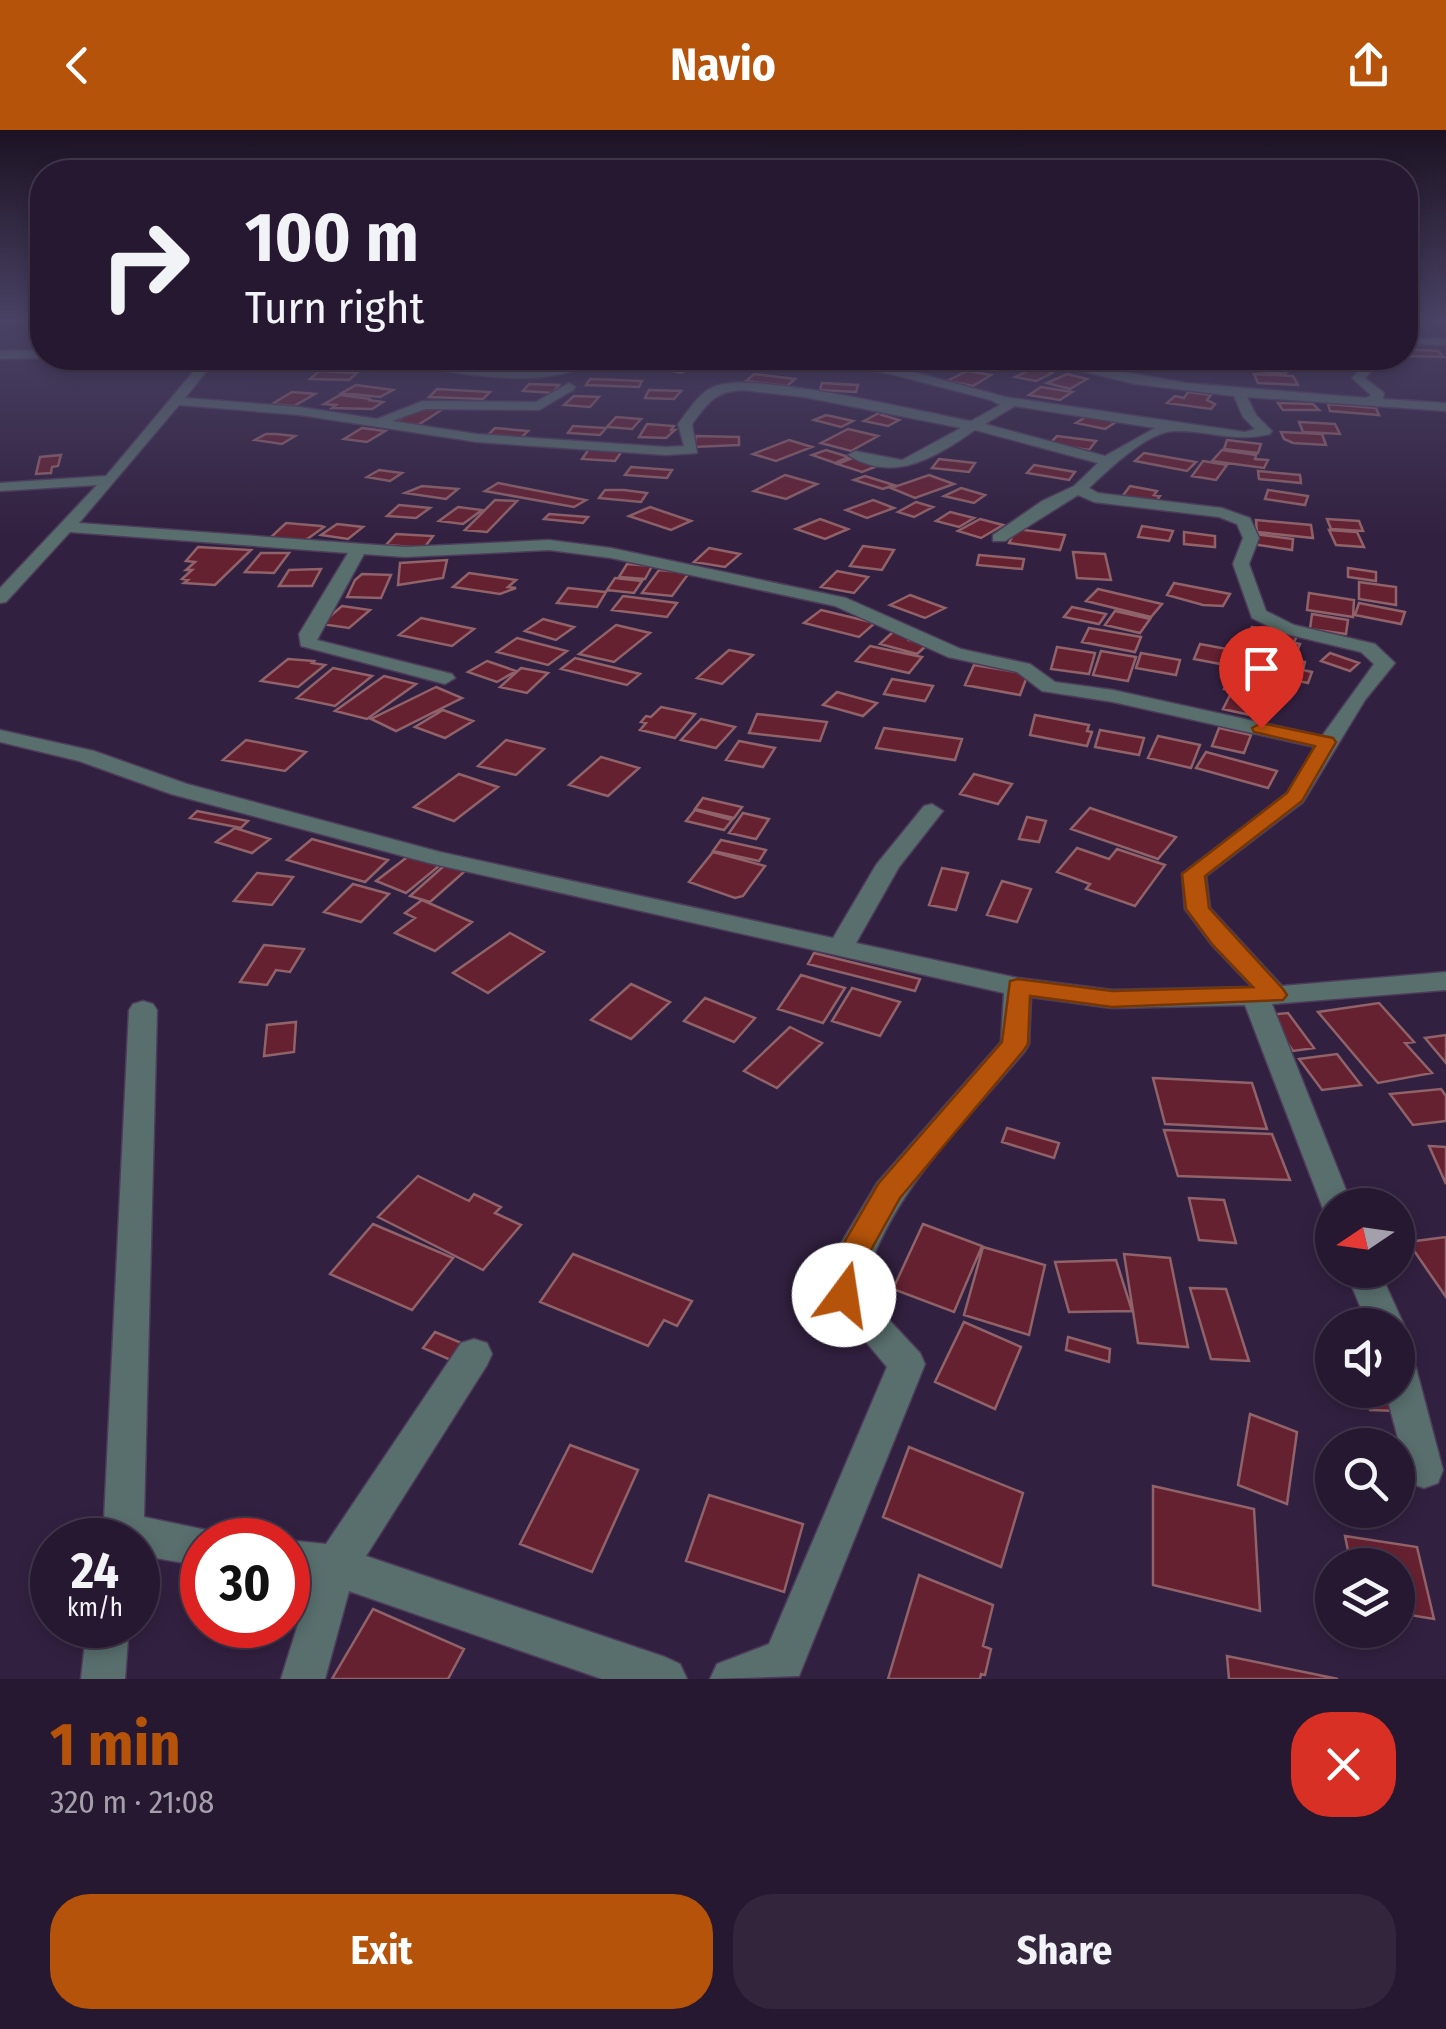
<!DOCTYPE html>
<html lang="en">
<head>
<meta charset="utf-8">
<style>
	:root { --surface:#261830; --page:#32253c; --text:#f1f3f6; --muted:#a4a0ab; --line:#42374c; --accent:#b45309 }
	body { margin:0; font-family:"Fira Sans Condensed",sans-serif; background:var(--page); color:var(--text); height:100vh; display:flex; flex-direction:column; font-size:38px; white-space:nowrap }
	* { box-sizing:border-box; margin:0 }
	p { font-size:32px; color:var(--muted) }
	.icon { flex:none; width:55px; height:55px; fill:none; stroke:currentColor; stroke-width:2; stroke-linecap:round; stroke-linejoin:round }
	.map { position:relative; height:1549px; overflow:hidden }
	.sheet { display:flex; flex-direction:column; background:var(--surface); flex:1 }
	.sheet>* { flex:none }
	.top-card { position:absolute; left:30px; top:30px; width:1388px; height:210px; border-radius:40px; box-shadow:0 5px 15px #0003,0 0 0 2px var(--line); background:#261830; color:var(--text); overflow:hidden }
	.needle { width:65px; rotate:257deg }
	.tools { position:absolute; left:1315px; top:1058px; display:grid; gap:20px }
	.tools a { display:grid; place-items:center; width:100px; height:100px; border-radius:50%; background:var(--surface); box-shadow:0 5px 15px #0003,0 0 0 2px var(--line); font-size:50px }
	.speed { position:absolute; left:30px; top:1388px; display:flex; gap:20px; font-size:50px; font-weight:700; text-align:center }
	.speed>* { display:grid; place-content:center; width:130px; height:130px; border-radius:50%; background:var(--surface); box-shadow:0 5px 15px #0003,0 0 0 2px var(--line); line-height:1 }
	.speed small { font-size:25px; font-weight:400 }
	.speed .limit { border:15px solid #d22; background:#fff; color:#111 }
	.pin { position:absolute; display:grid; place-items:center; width:85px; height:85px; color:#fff; margin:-102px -42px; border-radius:50% 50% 50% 0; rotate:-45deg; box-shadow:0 0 10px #0007 }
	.pin .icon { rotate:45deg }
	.me { position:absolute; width:110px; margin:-55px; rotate:14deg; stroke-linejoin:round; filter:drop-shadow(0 0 8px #0008) }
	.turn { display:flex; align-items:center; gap:35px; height:210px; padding:0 50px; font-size:45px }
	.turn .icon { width:130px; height:130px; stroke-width:2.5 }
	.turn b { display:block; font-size:70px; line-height:85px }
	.round { display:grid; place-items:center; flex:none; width:105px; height:105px; border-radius:40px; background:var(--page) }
	.headline { display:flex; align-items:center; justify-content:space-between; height:170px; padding:0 50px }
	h1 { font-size:60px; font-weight:700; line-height:75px; color:var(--accent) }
	.button { display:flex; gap:20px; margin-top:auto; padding:20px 50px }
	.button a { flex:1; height:115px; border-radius:40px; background:var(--accent); color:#fff; font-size:40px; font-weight:700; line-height:115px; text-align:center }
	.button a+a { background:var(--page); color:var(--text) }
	header { display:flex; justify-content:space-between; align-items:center; height:130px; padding:0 50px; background:var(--accent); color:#fff; font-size:45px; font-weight:700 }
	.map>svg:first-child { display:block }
	.building { fill:#662131; stroke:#906269; stroke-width:2.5 }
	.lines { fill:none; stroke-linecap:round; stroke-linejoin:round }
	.minor-casing { stroke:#4d3c5a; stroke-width:3 }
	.minor { fill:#586f6d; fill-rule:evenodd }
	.route { fill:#b45309; stroke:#753606; stroke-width:2.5 }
</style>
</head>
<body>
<header><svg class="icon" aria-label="back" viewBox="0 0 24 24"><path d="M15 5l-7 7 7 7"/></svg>Navio<svg class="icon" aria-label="share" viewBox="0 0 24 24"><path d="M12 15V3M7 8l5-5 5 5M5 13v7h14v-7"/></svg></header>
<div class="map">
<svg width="1446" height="1549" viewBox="0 0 1446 1549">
	<rect width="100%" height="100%" fill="#322040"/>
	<!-- building -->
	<path class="building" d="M1405,219l33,2 6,6 -39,-1z
		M296,228h25l-5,10 -25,1z
		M1286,228l42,1 6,6 -43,-1z
		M649,229h11l37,7 -16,7 -42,-10z
		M361,230h12l11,2 -13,9 -24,-2z
		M1249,233l38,4 -1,7 -39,-4z
		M1032,239l16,2 4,2 -16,8 -21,-4z
		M319,241l38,2 -8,7 -39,-1z
		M967,241l24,4 -18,11 -26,-5z
		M754,244l41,5 -8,7 -41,-5z
		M1067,244l20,5 -17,10 -23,-6z
		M1254,244l39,2 5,9 -40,-2z
		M590,249l52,2 -3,6 -53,-2z
		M822,253l36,2 -2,7 -36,-2z
		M529,254l30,1 -6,8 -30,-2z
		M356,255l37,5 -13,7 -38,-4z
		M1041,257l31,5 -12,8 -31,-5z
		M437,259l53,3 -7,7 -54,-2z
		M649,260l32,1 -7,8 -29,-1z
		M292,262l23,2 -21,12 -22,-2z
		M1188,262l23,3 -4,5 8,4 -4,5 -44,-6 8,-7 9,2z
		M340,265l31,4 -3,1 15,2 -11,7 -40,-1 4,-3 -12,-1z
		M574,266l25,1 -9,10 -26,-2z
		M1278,273l35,1 6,6h-36z
		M1328,274l48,4 3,7 -49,-4z
		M420,277l23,2 -25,16 -23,-3z
		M881,282l4,1 -3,2 17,5 -11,6 -24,-5z
		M826,285l27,6 -12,6 -27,-7z
		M1087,286l29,6 -11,7 -29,-6z
		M616,287l25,2 -9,10 -25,-2z
		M1299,292l36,2 5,10 -37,-2z
		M647,294l27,2 -3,4h4l-9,8 -27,-1z
		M573,296l33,2 -6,7 -32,-2z
		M362,298l23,3 -18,11 -23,-3z
		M495,298l33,3 -8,8 -33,-3z
		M848,299l30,7 -27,15 -30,-8z
		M1281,302l41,2 4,11 -33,-2 -9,-4z
		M266,304h10l19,2 -13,8 -27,-4z
		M696,306l43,1v8l-45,2z
		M1057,306l39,5 -7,9 -40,-6z
		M789,310l23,7 -36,14 -23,-7z
		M1227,310l34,4 -3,9 -34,-4z
		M589,319l33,2 -7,10 -33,-2z
		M826,320l23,7 -14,6 -23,-8z
		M1222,320l34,5 -1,4 13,1 -4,8 -52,-7z
		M1144,323l52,9 -9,9 -52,-10z
		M61,325l-3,11 -6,1 -1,6 -15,1 4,-17z
		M855,327l25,8 -18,7 -25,-8z
		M939,329l36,4 -6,9 -37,-4z
		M1203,331l24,4 -11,15 -24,-4z
		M1034,335l41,7 -6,8 -42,-7z
		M631,337l41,3 -5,8 -42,-3z
		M379,340l23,3 -12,8 -23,-4z
		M1258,341l42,4 1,8 -42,-4z
		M785,345l32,9 -31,15 -32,-8z
		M929,345l25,9 -39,14 -24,-10z
		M865,346l29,9 -11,4 -29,-9z
		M498,353l88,17 -12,7 -89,-16z
		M422,356l36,3 -12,10 -41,-6z
		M1130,356l27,5 -3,4 6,1 -5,7 -33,-6z
		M961,358l24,7 -11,8 -30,-7z
		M605,360h19l23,3 -6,9 -42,-4z
		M1268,360l40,6 -3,9 -40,-6z
		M495,370l22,1 -30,31 -22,-2z
		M873,370l21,8 -27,10 -21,-8z
		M916,372l17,5 -19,10 -16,-5z
		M399,375l31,3 -14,10 -29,-2z
		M458,377l24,3 -19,14 -24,-3z
		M650,377l41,14 -20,9 -42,-14z
		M950,382l24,6 -15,9 -23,-6z
		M549,384l39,3 -5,6 -39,-4z
		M820,389l28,10 -23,10 -29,-10z
		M980,389l23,6 -22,13 -23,-7z
		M1327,389l32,2 4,10 -32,-2z
		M1256,390l55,5 2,13 -56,-6z
		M286,393l35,3 3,1 -21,15 -35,-2z
		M337,394l26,3 -15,12 -27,-4z
		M1142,396l31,5 -4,10 -31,-4z
		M1016,399l49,6 -5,15 -51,-7z
		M1329,400l28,2 7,15 -28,-2z
		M1184,402l31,4v11l-31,-3z
		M396,404l37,2 -9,12 -38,-3z
		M1254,404l39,5 -1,11 -40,-6z
		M863,416l31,4 -12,20 -32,-4z
		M198,417l53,3 -36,35 -31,-2 4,-3 -6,-1 10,-9h-6l9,-8 -9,-1z
		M709,418l31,6 -15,13 -31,-5z
		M1073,422l32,2 6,26 -34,-2z
		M261,423h28l-15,20 -29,-1z
		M979,425l45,4 -2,10 -45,-4z
		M447,430l-4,18 -45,7 2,-22z
		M627,434l25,2 -7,13 -26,-2z
		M1348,438l28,4v9l-28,-4z
		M321,439l-9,17h-33l10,-16z
		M659,440l30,3 -17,23 -30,-3z
		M837,441l31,6 -14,16 -33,-6z
		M469,443l47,7 -8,7 8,1 -16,6 -47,-7z
		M362,444l29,1 -10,23 -34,-1 8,-17z
		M615,448l27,3 -8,12 -27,-3z
		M1359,452l37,5v18l-37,-6z
		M1174,453l56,11 -7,12 -20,-1 -36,-10z
		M568,458l38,4 -9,15 -40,-4z
		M1098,459l64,15 -11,13 -65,-16z
		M1309,463l45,7 -1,17 -46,-7z
		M910,465l35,13 -20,10 -35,-13z
		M623,466l54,7 -10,14 -55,-7z
		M1359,473l46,9 -4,12 -46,-9z
		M342,476l28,4 -21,18 -28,-4z
		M1072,477l34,7 -7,10 -35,-7z
		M821,480l54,13 -16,14 -55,-14z
		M1115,481l35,8 -10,14 -35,-8z
		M1312,484l36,6 -2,14 -36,-5z
		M421,488l53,11 -22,17 -53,-11z
		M543,489l31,8 -18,13 -31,-9z
		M616,495l34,8 -36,29 -35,-8z
		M1252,497l45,9 -3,6 -45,-9z
		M1089,498l52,9 -6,15 -53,-10z
		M895,500l19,5 -5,5 18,5 -10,9 -37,-10z
		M1243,502l57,12 -2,5 -12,-3 -5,11 -46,-10z
		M517,508l50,13 -19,14 -51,-13z
		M1200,514l32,6 -6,15 -32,-6z
		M870,516l52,11 -13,16 -53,-12z
		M1057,517l38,6 -6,21 -38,-5z
		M729,520l24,5 -31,29 -25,-6z
		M1101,521l35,6 -8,24 -35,-6z
		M1141,523l39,7 -4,15 -40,-7z
		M1256,523l49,9 -2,8 9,2 -4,11 -59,-12z
		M1330,523l29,10 -9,8 -29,-10z
		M575,528l65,16 -13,11 -66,-16z
		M288,529l26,2 -2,2 13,2 -27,22 -37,-6z
		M487,531l29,10 -19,11 -29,-10z
		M974,535l54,9 -8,21 -55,-10z
		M333,538l39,8 -37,30 -38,-8z
		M521,538l27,5 -21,20 -27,-6z
		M1231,543l49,10 -6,16 -50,-10z
		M384,546l32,8 -49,35 -32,-8z
		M892,549l41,7 -8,15 -41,-7z
		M436,557l26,11 -66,33 -25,-12z
		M837,562l40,11 -14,13 -40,-11z
		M1231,563l31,9v5l-7,9 -32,-7z
		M661,577l34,7 -20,24 -35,-8 6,-7 -5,-1 5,-6 5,1z
		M443,580l30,11 -28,17 -30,-11z
		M757,584l70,8 -7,19 -71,-8z
		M1035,585l54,10 -2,6 5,1 -5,14 -57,-11z
		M701,589l34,8 -19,21 -35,-8z
		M884,598l78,11 -7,21 -79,-12z
		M1219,598l32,7 -7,18 -32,-7z
		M1100,600l44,8 -5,17 -44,-8z
		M1158,606l42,9 -9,23 -43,-10z
		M246,610l60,12 -21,19 -62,-11z
		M506,610l38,9 -28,26 -38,-9z
		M739,611l36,7 -12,19 -37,-7z
		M1206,622l71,19 -9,17 -72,-20z
		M601,627l38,11 -31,28 -39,-11z
		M459,644l39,13 -44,34 -40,-14z
		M974,644l38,10 -14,20 -38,-10z
		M703,668l39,9 -8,11 -39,-9z
		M1090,678l86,29 -18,22 -87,-30z
		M695,680l37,10 -8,10 -38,-9z
		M197,681l51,10 -7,7 -51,-10z
		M743,683l26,6 -13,20 -27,-6z
		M1027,687l19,4 -7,21 -20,-3z
		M235,698l35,11 -18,14 -36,-11z
		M312,709l76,21 -23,22 -78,-22z
		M721,710l45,10 -7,11 -46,-10z
		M1077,718l32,11 8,-10 48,16 -30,41 -49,-17 4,-5 -33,-12z
		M713,722l52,14 -22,30 -8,2 -46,-16z
		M410,725l29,11 -33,27 -30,-12z
		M445,735l20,6 -35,31 -20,-6z
		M942,738l26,5 -12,37 -27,-5z
		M257,743l36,4 -21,28 -38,-4z
		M1002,751l29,8 -14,33 -30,-7z
		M353,754l36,10 -28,28 -37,-10z
		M422,770l50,22 -37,29 -40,-18 20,-15 -10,-5z
		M510,803l34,19 -56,41 -35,-20z
		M264,815l40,4 -14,23 -14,-2 -9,15 -27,-3z
		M814,823l106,26 -5,12 -107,-27z
		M801,845l44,13 -22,35 -45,-14z
		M631,854l39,18 -39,37 -40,-19z
		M852,858l48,14 -20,34 -48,-15z
		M705,868l50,20 -21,24 -50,-21z
		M1379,873l35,39 -9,1 27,30 -54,10 -60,-71z
		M1288,883l26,35 -21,3 -25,-36z
		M296,892l-2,30 -30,4 3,-31z
		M790,897l32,16 -45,45 -33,-17z
		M1446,905v28l-21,-25z
		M1337,924l24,31 -39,5 -23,-31z
		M1153,948l99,5 15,46 -102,-5z
		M1441,959l5,7v25l-33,4 -23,-31z
		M1007,998l52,15 -5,15 -52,-16z
		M1164,1000l108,4 18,46 -112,-4z
		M1429,1016l17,1v37z
		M418,1046l51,25 5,-7 27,13 -6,6 26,12 -38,45 -105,-53z
		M1189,1068l35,2 12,43 -37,-3z
		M373,1094l80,34 -41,52 -82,-36z
		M923,1094l59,22 -28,66 -61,-23z
		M1446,1107v60l-38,-55z
		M983,1117l62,18 -16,70 -65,-20z
		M573,1124l119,47 -15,25 -13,-6 -16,26 -108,-44z
		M1124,1124l46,4 18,89 -50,-4z
		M1116,1130l16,51 -63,1 -14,-50z
		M1190,1158l36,1 23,72 -38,-2z
		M964,1192l57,25 -26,62 -60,-27z
		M435,1202l29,12 -11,17 -30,-13z
		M1068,1207l42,12 -1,13 -43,-12z
		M1362,1260h27l9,21 -28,-1z
		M1250,1284l47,18 -10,72 -49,-19z
		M570,1315l68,25 -46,102 -72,-28z
		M909,1317l114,46 -22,74 -118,-50z
		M1153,1356l101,23 6,102 -107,-26z
		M709,1365l94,29 -19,68 -98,-31z
		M1345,1406l72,11 17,72 -36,-6v-48h-47z
		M919,1445l74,30 -10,41 8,3 -6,26 -4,-1 -1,5h-92z
		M373,1479l91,40 -16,30h-116z
		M1227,1526l111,23h-109z"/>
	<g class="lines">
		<!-- minor casing -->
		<g class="minor-casing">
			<path id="minor" d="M1405,208l41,1v6l-41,-1z
				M42,220v8l-42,1v-8z
				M83,228h134l-32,40 115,9 77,12 46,-18 113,1 33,-19 6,4 -2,3 -34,20 -114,-1 -33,12 85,13 189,13 18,-1 -6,-22c11,-14 21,-32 38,-38 38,-15 206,26 255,35l29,-16 -9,-5 -100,-26 -52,-9 4,-7 49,8 113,31 240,35 10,-3 -12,-12 -9,-21 -99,-12 -108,-26h19l140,25 180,15 5,-3 -19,-17 7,-7 -18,-13h13l18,12 -7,8 19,15 -1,6 63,4v8l-199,-14 9,18 16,16 -2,3c-37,9 -61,-4 -96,-3 -27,1 -66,39 -85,57l9,5 124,15 28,10 9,20 -10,26 17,47 28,14 81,19 20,19 -30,37 -62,102 -97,74 4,32 72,78 164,-14v18l-174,14 80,201h-20v11l-7,-2 -80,-209 -133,3 -81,-11 -2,47 -4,7c-62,74 -139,145 -163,240l58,62 5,11 -126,312 -89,3 7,-15 52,-20 118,-277 -60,-72 13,-50 37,-62 124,-141 3,-49 -575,-130 -258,-69 -92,-33 -79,-19v-12l94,21 93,33 253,68 393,86 43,-73 48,-59 8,-2 11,7 -44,56 -43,76 162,35 94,12 140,-3 -40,-42 -27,-36 -3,-35 105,-81 28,-46 -202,-45 -71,-11 -25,-19 -69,-15 -113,-51 -224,-48 -62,-8 -144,7 -41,-3 -47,86 135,34 3,4 -10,6 -144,-38 -2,-12 49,-81 -278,-21 -64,70 -6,1v-15l97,-103 -97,6v-8l106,-7 93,-111 -110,-3zM743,260l61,7 157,31 -59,32 -47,-9 -7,4c46,29 88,2 127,-25l123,33 -24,23 -32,15 -49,34v6h12l73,-46 16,7 125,15 18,7 6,14 -10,26 19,54 30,15 79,19 13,12 -52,72 -209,-46 -58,-8 -25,-18 -69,-15 -115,-51 -235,-50 -62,-8 -144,7 -326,-24 100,-118 121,10 177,27 189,13 31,-2 -5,-29c16,-21 23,-33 51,-34zM1015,276l140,22 -50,28 -120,-32z
				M371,228l146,11 85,-11c-50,33 -130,17 -185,9 -15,-2 -34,-2 -46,-9z
				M143,871l10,3 4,6 -13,507 72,15 4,8h-18v26l-64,-11v-15h-35l26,-530 4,-6z
				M1345,1140h34l25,55 -6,10v-10h-30z
				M474,1209l13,4 5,11 -5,11 -121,191 299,101 15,7 7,15h-85l-253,-88 -24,88h-44l30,-97 -23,-3 -2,-39 40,4 135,-201z
				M1398,1222l13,5 5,11 27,102 -5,13 -14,5 -14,-5 -25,-93h13z
				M87,1495h42l-4,54h-44z"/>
		</g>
		<!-- minor -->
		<use href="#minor" class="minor"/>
	</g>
	<!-- sky -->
	<linearGradient id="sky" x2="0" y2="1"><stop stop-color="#1c1223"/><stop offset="0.47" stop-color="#494264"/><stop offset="1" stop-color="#494264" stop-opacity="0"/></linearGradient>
	<rect width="1446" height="407" fill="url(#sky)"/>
	<!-- route -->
	<path class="route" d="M1261,593l72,15 3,4 -34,59 -97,75 4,32 74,81 4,6 -4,5 -171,7 -82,-11 -2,48 -4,6 -124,148 -29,52 -16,54 -11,4 -11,-4 -4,-9 13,-49 36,-62 124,-142 8,-61 8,-2 94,12 141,-4 -41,-43 -26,-35 -4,-35 105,-81 28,-47 -61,-14 -2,-4z"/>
</svg>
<div class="tools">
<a><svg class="needle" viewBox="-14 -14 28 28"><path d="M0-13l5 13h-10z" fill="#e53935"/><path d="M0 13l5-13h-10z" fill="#a4a0ab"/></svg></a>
<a><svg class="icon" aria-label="sound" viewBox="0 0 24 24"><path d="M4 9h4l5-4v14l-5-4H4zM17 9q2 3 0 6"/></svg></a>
<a><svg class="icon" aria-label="search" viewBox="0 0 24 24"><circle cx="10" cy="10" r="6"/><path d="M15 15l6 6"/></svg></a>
<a><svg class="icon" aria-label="layers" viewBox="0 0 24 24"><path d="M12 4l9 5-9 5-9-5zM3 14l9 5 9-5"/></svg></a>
</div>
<div class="speed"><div>24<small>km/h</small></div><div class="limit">30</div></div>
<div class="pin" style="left:1261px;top:598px;background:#d93025"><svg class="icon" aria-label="arrive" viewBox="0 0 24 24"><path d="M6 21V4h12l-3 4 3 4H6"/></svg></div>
<svg class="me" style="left:844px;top:1165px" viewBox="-20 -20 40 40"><circle r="19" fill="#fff"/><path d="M0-13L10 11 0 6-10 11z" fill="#b45309"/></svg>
<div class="top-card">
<div class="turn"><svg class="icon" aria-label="right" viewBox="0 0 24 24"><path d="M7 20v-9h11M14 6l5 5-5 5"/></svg><div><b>100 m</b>Turn right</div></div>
</div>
</div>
<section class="sheet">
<div class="headline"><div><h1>1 min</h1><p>320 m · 21:08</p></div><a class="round" style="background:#d93025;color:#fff"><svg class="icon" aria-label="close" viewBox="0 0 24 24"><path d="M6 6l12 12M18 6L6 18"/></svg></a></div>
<div class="button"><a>Exit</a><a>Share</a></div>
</section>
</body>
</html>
